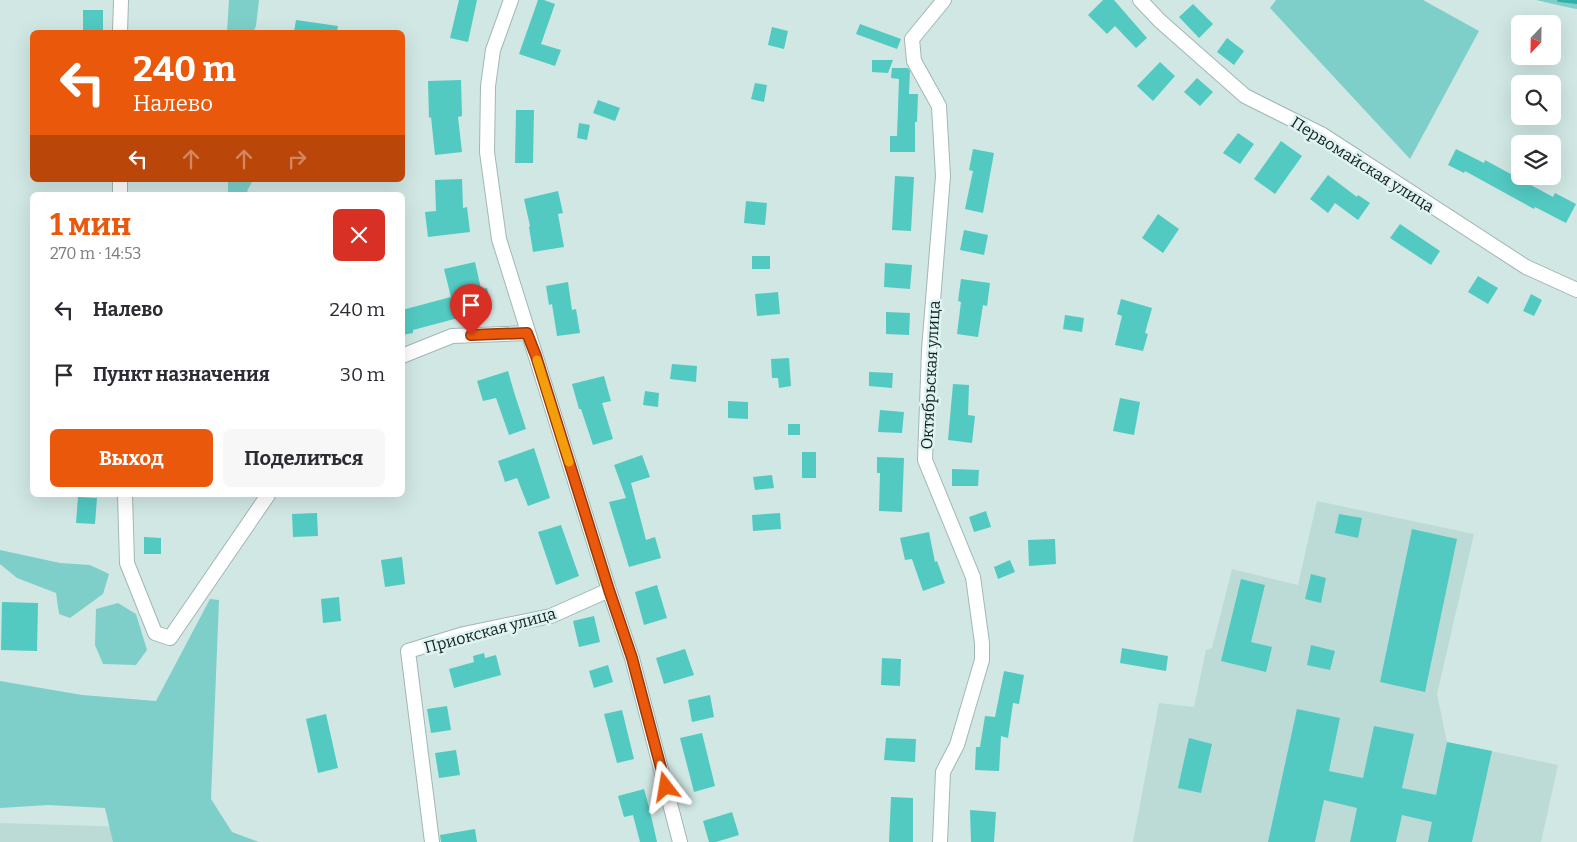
<!DOCTYPE html>
<html lang="ru">
<head>
<meta charset="utf-8">
<style>
	:root { --surface:#fff; --page:#f7f7f7; --text:#2b2b33; --muted:#7c7c81; --accent:#ea580c }
	body { margin:0; font-family:Bitter,serif; background:var(--page); color:var(--text); height:100vh; display:flex; flex-direction:column; font-size:19px; white-space:nowrap }
	* { box-sizing:border-box; margin:0 }
	p { font-size:16px; color:var(--muted) }
	.icon { flex:none; width:28px; height:28px; fill:none; stroke:currentColor; stroke-width:2; stroke-linecap:round; stroke-linejoin:round }
	.map { position:relative; flex:1; overflow:hidden }
	.sheet { position:absolute; left:30px; top:192px; width:375px; height:305px; display:flex; flex-direction:column; background:var(--surface); border-radius:8px; box-shadow:0 5px 20px #0002 }
	.sheet>* { flex:none }
	.guide { position:absolute; left:30px; top:30px; width:375px; height:152px; border-radius:8px; box-shadow:0 5px 20px #0002; background:#ea580c; color:#fff; overflow:hidden }
	.needle { width:32px; rotate:202deg }
	.fabs { position:absolute; left:1511px; top:15px; display:grid; gap:10px }
	.fabs a { display:grid; place-items:center; width:50px; height:50px; border-radius:8px; background:var(--surface); box-shadow:0 5px 20px #0002; font-size:25px }
	.pin { position:absolute; display:grid; place-items:center; width:42px; height:42px; color:#fff; margin:-51px -21px; border-radius:50% 50% 50% 0; rotate:-45deg; box-shadow:0 0 5px #0007 }
	.pin .icon { rotate:45deg }
	.me { position:absolute; width:55px; margin:-28px; rotate:346deg; stroke-linejoin:round; filter:drop-shadow(0 0 4px #0008) }
	.turn { display:flex; align-items:center; gap:18px; height:105px; padding:0 20px; font-size:22px }
	.turn .icon { width:65px; height:65px; stroke-width:2.5 }
	.turn b { display:block; font-size:35px; line-height:42px }
	.lanes { display:flex; align-items:center; height:48px; padding:0 20px; background:#0003; justify-content:center; gap:25px; direction:ltr }
	.lanes .off { opacity:.35 }
	.round { display:grid; place-items:center; flex:none; width:52px; height:52px; border-radius:8px; background:var(--page) }
	.summary { display:flex; align-items:center; justify-content:space-between; height:85px; padding:0 20px }
	h1 { font-size:30px; font-weight:700; line-height:38px; color:var(--accent) }
	.cta { display:flex; gap:10px; margin-top:auto; padding:10px 20px }
	.cta a { flex:1; height:58px; border-radius:8px; background:var(--accent); color:#fff; font-size:20px; font-weight:700; line-height:58px; text-align:center }
	.cta a+a { background:var(--page); color:var(--text) }
	ul { padding:0; list-style:none }
	li { display:flex; align-items:center; gap:15px; height:65px; padding:0 20px }
	li div { flex:1 }
	li b { display:block; font-size:19px }
	li em { font-style:normal }
	.map>svg:first-child { display:block }
	.built { fill:#bcdbd7 }
	.green { fill:#7ecfc9 }
	.lines { fill:none; stroke-linecap:round; stroke-linejoin:round }
	.stream { stroke:#31b1a9; stroke-width:4 }
	.building { fill:#52cac2 }
	.minor-casing { stroke:#a1b7b5; stroke-width:16 }
	.minor { stroke:#fff; stroke-width:14 }
	.route-casing { stroke:#983908; stroke-width:12 }
	.route { stroke:#ea580c; stroke-width:9 }
	.slow { stroke:#f59e0b; stroke-width:9 }
	.labels { text-anchor:middle; stroke-width:5; stroke-linejoin:round; paint-order:stroke }
	.street-label { font-size:16px; fill:#161e1d; stroke:#ddf4f2 }
</style>
</head>
<body>
<div class="map">
<svg width="1577" height="842" viewBox="0 0 1577 842">
	<rect width="100%" height="100%" fill="#d0e7e4"/>
	<!-- built -->
	<path class="built" d="M1317,501l157,33 -37,160 10,48 111,23 -17,77h-408l26,-139 35,4 12,-57 6,-2 20,-79 66,16z
		M0,823l198,6 7,13h-205z"/>
	<!-- green -->
	<path class="green" d="M229,0h30l-3,26 -3,6h-26z
		M1276,0h147l56,31 -69,128 -140,-151z
		M1536,0h41v9l-6,-1z
		M228,180h25l-6,11 5,4h-24z
		M0,550l60,13 30,2 19,9 -6,20 -33,24 -11,-4 -3,-21 -39,-15 -17,-14z
		M210,599l9,1 -8,199 21,33 27,10h-146l-8,-34 -57,-3 -48,3v-127l82,14 74,6z
		M118,603l18,11 11,36 -11,15 -33,-1 -8,-19 1,-36z"/>
	<g class="lines">
		<!-- stream -->
		<path class="stream" d="M1559,0l18,2"/>
	</g>
	<!-- building -->
	<path class="building" d="M459,0h18l-9,42 -18,-4z
		M538,0h6l11,4 -14,40 20,6 -6,16 -36,-12z
		M1103,0h11l33,38 -11,10 -21,-22 -8,8 -19,-19z
		M1193,4l20,20 -14,14 -20,-21z
		M83,10h20v21h-20z
		M296,20l42,6 -1,6h-43z
		M860,24l41,15 -4,10 -41,-15z
		M772,27l16,4 -4,18 -16,-4z
		M1227,38l17,13 -10,14 -17,-13z
		M872,60h21l-5,13 -16,-1z
		M1160,62l15,14 -22,25 -16,-15z
		M892,68h16l2,3 -1,23h9l-1,28h-2v30h-25v-16h7l2,-57 -8,-1z
		M1197,78l16,14 -13,14 -16,-14z
		M461,80l1,36 -4,1 4,35 -27,3 -4,-38 -2,1 -1,-37z
		M755,83l12,2 -3,17 -13,-3z
		M598,100l22,8 -5,13 -22,-8z
		M516,110h18l-1,53h-18z
		M579,123l11,2 -3,15 -10,-2z
		M1238,133l16,11 -14,20 -17,-11z
		M1281,141l21,15 -27,38 -21,-15z
		M973,149l21,4 -11,60 -18,-4 8,-38 -4,-1z
		M1456,149l28,14 1,-3 68,37 2,-4 21,11 -10,19 -31,-16 -1,2 -69,-38 -1,2 -16,-8z
		M1328,175l29,22 1,-2 12,8 -12,17 -23,-17 -7,10 -18,-14z
		M895,176l19,1 -3,54 -19,-1z
		M462,179l1,29 4,-1 3,25 -42,5 -3,-25 11,-1 -1,-31z
		M558,191l5,22 -5,1 6,33 -31,5 -4,-25 1,-1 -6,-27z
		M746,201l21,2 -2,22 -21,-2z
		M1158,214l21,15 -16,24 -21,-15z
		M1400,224l40,27 -9,14 -41,-27z
		M964,230l24,5 -4,20 -24,-5z
		M752,256h18v13h-18z
		M475,262l6,27 6,-1 5,21 -79,21v3l-11,2v-25l49,-13 -7,-28z
		M885,263l27,2 -2,24 -26,-2z
		M1478,276l20,12 -10,16 -20,-12z
		M961,279l29,4 -3,23 -4,-1 -5,32 -21,-3 4,-32 -3,-1z
		M568,282l4,28 4,-1 4,24 -23,3 -5,-32 -3,1 -3,-19z
		M778,292l2,22 -23,2 -2,-22z
		M1531,294l11,6 -8,16 -11,-5z
		M1121,299l31,9 -7,25 3,1 -5,17 -28,-6 7,-29 -5,-2z
		M886,312l24,1 -1,22 -23,-1z
		M1065,315l19,3 -2,14 -19,-3z
		M789,358l2,28 -12,2 -1,-10h-6l-1,-19z
		M672,364l25,2 -1,16 -26,-3z
		M508,371l6,21 12,37 -17,6 -13,-37 -13,3 -6,-20z
		M869,372l24,1 -1,15 -23,-2z
		M604,376l7,25 -9,2 11,36 -20,6 -12,-36h-2l-7,-25z
		M953,384l16,1 -1,30 7,1 -3,27 -24,-3z
		M645,391l14,2 -1,14 -15,-2z
		M1120,398l20,4 -6,33 -21,-4z
		M728,401l20,1v17l-20,-1z
		M880,410l24,2 -2,21 -24,-1z
		M788,424h12v11h-12z
		M534,448l16,50 -22,8 -11,-28 -12,4 -7,-21z
		M802,452h14v26h-14z
		M642,455l8,22 -19,6 15,57 9,-3 6,21 -32,9 -20,-65 17,-4 -12,-33z
		M877,457l27,1 -2,54 -23,-1 1,-38h-3z
		M952,469l27,1 -1,16h-26z
		M772,475l2,13 -19,2 -2,-13z
		M78,497l19,1 -2,26 -19,-1z
		M986,511l5,16 -17,5 -5,-15z
		M317,513l1,23 -25,1 -1,-23z
		M780,513l1,16 -28,2 -1,-16z
		M1339,514l23,4 -4,20 -23,-5z
		M561,525l18,51 -23,9 -18,-53z
		M1412,529l45,10 -32,153 -45,-10z
		M929,532l6,30 2,-1 8,22 -22,8 -11,-32 -7,1 -5,-22z
		M144,537l17,1v16h-17z
		M1055,539l1,25 -27,2 -1,-26z
		M402,557l3,27 -20,3 -4,-27z
		M1010,560l5,12 -17,7 -4,-12z
		M1311,574l15,4 -5,25 -16,-4z
		M1241,579l24,6 -14,57 21,5 -6,25 -45,-11z
		M657,585l10,33 -23,7 -9,-33z
		M339,597l2,24 -18,2 -2,-24z
		M2,602l36,1 -1,48 -36,-1z
		M594,616l6,26 -21,5 -6,-26z
		M1311,645l24,6 -5,19 -23,-5z
		M1122,648l46,8 -2,15 -46,-8z
		M685,649l9,26 -30,9 -8,-26z
		M484,653l1,5 11,-3 5,20 -47,13 -5,-19 25,-7 -1,-6z
		M882,658l19,1 -1,27 -19,-1z
		M608,665l5,17 -19,6 -5,-17z
		M1004,671l20,4 -5,29 -6,-1 -5,35 -7,-2 -2,35 -24,-1 1,-23h4l5,-31 10,1z
		M710,695l4,22 -22,5 -4,-22z
		M447,706l4,24 -20,3 -4,-24z
		M1297,709l43,9 -11,53 34,7 11,-52 40,8 -12,54 34,7 11,-53 45,9 -20,91h-44l4,-20 -30,-7 -6,27h-46l7,-34 -33,-8 -9,42h-47z
		M622,710l12,49 -17,4 -13,-49z
		M326,714l12,54 -20,5 -12,-54z
		M702,733l13,53 -21,6 -14,-54z
		M886,738l30,1 -1,23 -31,-2z
		M1189,738l23,6 -11,49 -23,-5z
		M456,750l4,25 -21,3 -4,-25z
		M644,789l6,22 7,31h-17l-7,-27 -9,2 -6,-21z
		M891,797l22,1v44h-24z
		M970,810l26,2 -2,30h-23z
		M732,812l7,23 -23,7h-7l-6,-21z
		M475,829l2,13h-36l-1,-7z"/>
	<g class="lines">
		<!-- minor casing -->
		<g class="minor-casing">
			<path id="minor" d="M511,0l-18,50 -5,36 -1,66 12,87 110,351 23,68 48,184
				M1140,0l20,21 85,75 78,39 203,132 51,23
				M120,32l1,-32
				M120,180v15
				M402,356l50,-20 75,-3
				M125,495l2,68 28,70 15,5 98,-143
				M432,842l-24,-191 56,-17 87,-18 58,-26
				M940,842l3,-70 14,-27 25,-85v-17l-9,-66 -48,-117 4,-110 14,-174 -4,-70 -25,-45 -2,-22 32,-39"/>
		</g>
		<!-- minor -->
		<use href="#minor" class="minor"/>
	</g>
	<g class="lines">
		<!-- route casing -->
		<g class="route-casing">
			<path id="route" d="M471,335l56,-2 9,23 73,234 23,68 34,129"/>
		</g>
		<!-- route -->
		<use href="#route" class="route"/>
		<!-- slow -->
		<path class="slow" d="M537,360l32,102"/>
	</g>
	<g class="labels">
		<!-- street labels -->
		<g class="street-label">
			<text transform="translate(1363 164) rotate(32)" y="6">Первомайская улица</text>
			<text transform="translate(930 375) rotate(-87)" y="6">Октябрьская улица</text>
			<text transform="translate(490 630) rotate(-15)" y="6">Приокская улица</text>
		</g>
	</g>
</svg>
<div class="fabs">
<a><svg class="needle" viewBox="-14 -14 28 28"><path d="M0-13l5 13h-10z" fill="#e53935"/><path d="M0 13l5-13h-10z" fill="#7c7c81"/></svg></a>
<a><svg class="icon" aria-label="search" viewBox="0 0 24 24"><circle cx="10" cy="10" r="6"/><path d="M15 15l6 6"/></svg></a>
<a><svg class="icon" aria-label="layers" viewBox="0 0 24 24"><path d="M12 4l9 5-9 5-9-5zM3 14l9 5 9-5"/></svg></a>
</div>
<div class="pin" style="left:471px;top:335px;background:#d93025"><svg class="icon" aria-label="arrive" viewBox="0 0 24 24"><path d="M6 21V4h12l-3 4 3 4H6"/></svg></div>
<svg class="me" style="left:666px;top:787px" viewBox="-20 -20 40 40"><path d="M0-17L14 15 0 8-14 15z" fill="#ea580c" stroke="#fff" stroke-width="4"/></svg>
<div class="guide">
<div class="turn"><svg class="icon" aria-label="left" viewBox="0 0 24 24"><path d="M17 20v-9H6M10 6l-5 5 5 5"/></svg><div><b>240 m</b>Налево</div></div>
<div class="lanes"><svg class="icon" aria-label="left" viewBox="0 0 24 24"><path d="M17 20v-9H6M10 6l-5 5 5 5"/></svg><svg class="icon off" aria-label="ahead" viewBox="0 0 24 24"><path d="M12 20V5M6 11l6-6 6 6"/></svg><svg class="icon off" aria-label="ahead" viewBox="0 0 24 24"><path d="M12 20V5M6 11l6-6 6 6"/></svg><svg class="icon off" aria-label="right" viewBox="0 0 24 24"><path d="M7 20v-9h11M14 6l5 5-5 5"/></svg></div>
</div>
<section class="sheet">
<div class="summary"><div><h1>1 мин</h1><p>270 m · 14:53</p></div><a class="round" style="background:#d93025;color:#fff"><svg class="icon" aria-label="close" viewBox="0 0 24 24"><path d="M6 6l12 12M18 6L6 18"/></svg></a></div>
<ul>
<li><svg class="icon" aria-label="left" viewBox="0 0 24 24"><path d="M17 20v-9H6M10 6l-5 5 5 5"/></svg><div><b>Налево</b></div><em>240 m</em></li>
<li><svg class="icon" aria-label="arrive" viewBox="0 0 24 24"><path d="M6 21V4h12l-3 4 3 4H6"/></svg><div><b>Пункт назначения</b></div><em>30 m</em></li>
</ul>
<div class="cta"><a>Выход</a><a>Поделиться</a></div>
</section>
</div>
</body>
</html>
